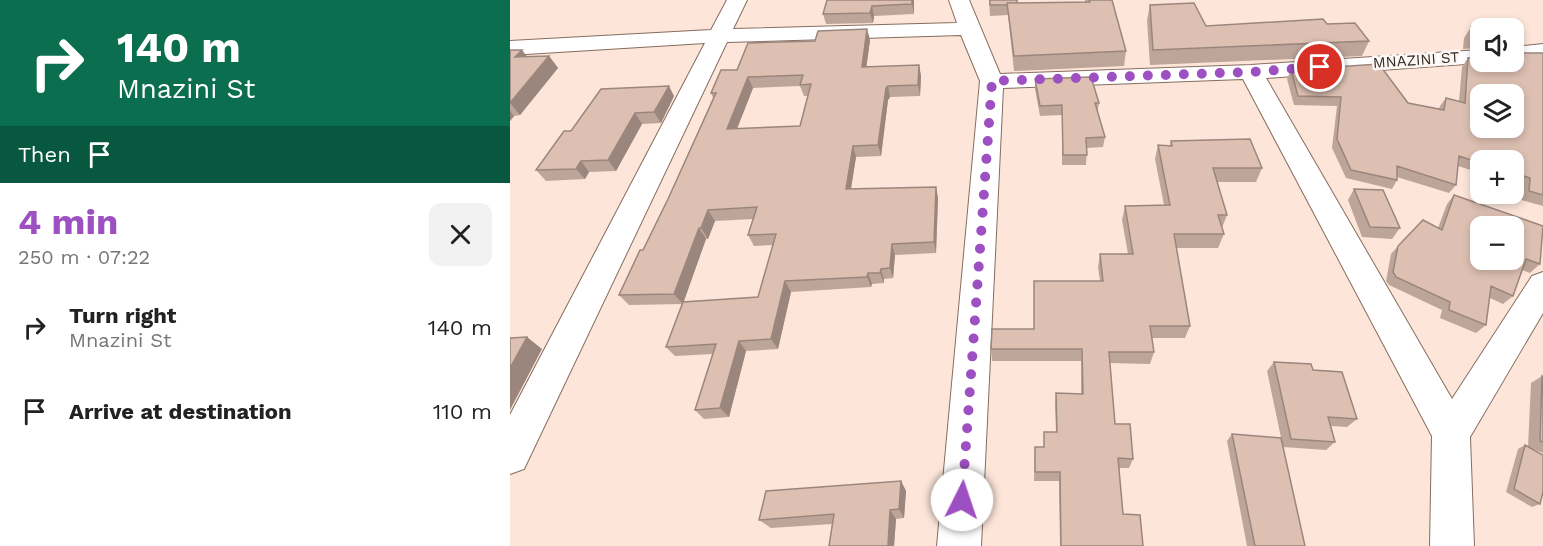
<!DOCTYPE html>
<html lang="en">
<head>
<meta charset="utf-8">
<style>
	:root { --surface:#fff; --page:#f2f2f2; --text:#222; --muted:#767676; --accent:#9d50c1 }
	body { margin:0; font-family:"Work Sans",sans-serif; background:var(--page); color:var(--text); height:100vh; display:flex; flex-direction:column; font-size:22px; white-space:nowrap }
	* { box-sizing:border-box; margin:0 }
	p { font-size:20px; color:var(--muted) }
	.icon { flex:none; width:33px; height:33px; fill:none; stroke:currentColor; stroke-width:2; stroke-linecap:round; stroke-linejoin:round }
	.map { position:relative; flex:1; overflow:hidden }
	.sheet { display:flex; flex-direction:column; background:var(--surface); width:510px }
	.sheet>* { flex:none }
	.hud { background:#0b6e4f; color:#fff; overflow:hidden }
	.buttons { position:absolute; left:960px; top:18px; display:grid; gap:12px }
	.buttons a { display:grid; place-items:center; width:54px; height:54px; border-radius:12px; background:var(--surface); box-shadow:0 3px 9px #0003; font-size:30px }
	.pin { position:absolute; display:grid; place-items:center; width:51px; height:51px; color:#fff; margin:-26px; border:3px solid #fff; border-radius:50%; box-shadow:0 2px 6px #0007 }
	.me { position:absolute; width:66px; margin:-33px; rotate:4deg; stroke-linejoin:round; filter:drop-shadow(0 0 4px #0008) }
	.turn { display:flex; align-items:center; gap:21px; height:126px; padding:0 18px; font-size:27px }
	.turn .icon { width:78px; height:78px; stroke-width:2.5 }
	.turn b { display:block; font-size:42px; line-height:51px }
	.then { display:flex; align-items:center; height:57px; padding:0 18px; background:#0003; gap:12px; font-size:22px }
	.round { display:grid; place-items:center; flex:none; width:63px; height:63px; border-radius:12px; background:var(--page) }
	.summary { display:flex; align-items:center; justify-content:space-between; height:102px; padding:0 18px }
	h1 { font-size:36px; font-weight:700; line-height:45px; color:var(--accent) }
	ul { padding:0; list-style:none }
	li { display:flex; align-items:center; gap:18px; height:84px; padding:0 18px }
	li div { flex:1 }
	li b { display:block; font-size:22px }
	li em { font-style:normal }
	main { display:flex; flex:1; min-height:0 }
	.map>svg:first-child { display:block }
	.lines { fill:none; stroke-linecap:round; stroke-linejoin:round }
	.minor-casing { stroke:#866d5f; stroke-width:2 }
	.minor { fill:#fff; fill-rule:evenodd }
	.wall { fill:#bea599; fill-rule:evenodd }
	.shaded-wall { fill:#9b867d }
	.building { fill:#ddc0b2; stroke:#9b867d; stroke-width:1.5; fill-rule:evenodd }
	.route { stroke:#9d50c1; stroke-width:10; stroke-dasharray:0 18 }
	.labels { text-anchor:middle; stroke-width:5; stroke-linejoin:round; paint-order:stroke }
	.far-street-label { font-size:15px; fill:#332822; stroke:#fdf7f4 }
</style>
</head>
<body>
<main>
<section class="sheet">
<div class="hud">
<div class="turn"><svg class="icon" aria-label="right" viewBox="0 0 24 24"><path d="M7 20v-9h11M14 6l5 5-5 5"/></svg><div><b>140 m</b>Mnazini St</div></div>
<div class="then">Then<svg class="icon" aria-label="arrive" viewBox="0 0 24 24"><path d="M6 21V4h12l-3 4 3 4H6"/></svg></div>
</div>
<div class="summary"><div><h1>4 min</h1><p>250 m · 07:22</p></div><a class="round"><svg class="icon" aria-label="close" viewBox="0 0 24 24"><path d="M6 6l12 12M18 6L6 18"/></svg></a></div>
<ul>
<li><svg class="icon" aria-label="right" viewBox="0 0 24 24"><path d="M7 20v-9h11M14 6l5 5-5 5"/></svg><div><b>Turn right</b><p>Mnazini St</p></div><em>140 m</em></li>
<li><svg class="icon" aria-label="arrive" viewBox="0 0 24 24"><path d="M6 21V4h12l-3 4 3 4H6"/></svg><div><b>Arrive at destination</b></div><em>110 m</em></li>
</ul>
</section>
<div class="map">
<svg width="1033" height="546" viewBox="0 0 1033 546">
	<rect width="100%" height="100%" fill="#fde5d9"/>
	<g class="lines">
		<!-- minor casing -->
		<g class="minor-casing">
			<path id="minor" d="M217,0h20l-14,29 224,-6 -8,-23h20l31,74 251,-9 229,-15v12h5l-5,1 -214,15 186,321 80,-123 11,-4v41l-73,124 4,109h-44l2,-110 -189,-357 -240,9 -22,458h-44l43,-465 -19,-46 -234,7 -203,427 -14,5v-59l195,-372 -195,12v-14l201,-11z
				M1033,44v14l-29,1v-12z"/>
		</g>
		<!-- minor -->
		<use href="#minor" class="minor"/>
	</g>
	<!-- wall -->
	<path class="wall" d="M317,0h87v14l-40,2 -1,7 -47,1 -3,-10z
		M479,0l28,3 68,-1v-2h27l14,51 -2,15 -110,5 -6,-56 -18,1z
		M640,5l56,21 121,-2 42,17 -7,15 -212,9 -3,-45z
		M961,27l9,8v5l-5,8 -12,1 1,-11z
		M357,29l3,11 -4,27 53,-2 2,11 -1,20 -30,1 -2,3 -7,56 -25,1 -5,32 85,-2 2,11 -2,55 -41,2 -2,23 -9,1v4l-12,1 -1,3 -80,5 -13,57 -32,2 -17,66 -25,2 -9,-9 18,-56 -38,2 -9,-9 16,-43 -53,1 -10,-10 24,-45 25,-51 45,-101 -2,-5 26,-23 78,-29zM290,86l4,10h4l-8,30 -63,3 16,-41zM243,219l-5,16 6,11 19,-1 -15,52 -75,5 23,-63h2l7,-18z
		M0,50h12l5,7 22,-1 9,12 -38,47 -6,1 -4,5z
		M1010,53h23v153l-22,-6 1,-13 -8,-3v-24h-34v13l-22,-7 -2,19 -7,8 -52,-16v3l-5,9 -46,-11 -14,-30 5,-42 -43,-1 -7,-26 4,-9 117,33 31,6 1,-3 6,-8 13,3 3,-34 6,-9z
		M525,79l64,24 -2,10 8,24 -2,10 -16,1 -1,17h-24v-50l-22,1 -5,-27z
		M164,96l-13,27 -19,1 -26,47 -27,1 -4,7 -39,2 -10,-11 35,-39z
		M661,141l91,27 -6,14h-39l10,33 -5,13 2,6 -6,14h-42l14,78 -5,12h-33l2,14 -4,12 -40,-1 5,61 18,35 -4,9h-10l4,46 20,32h-83l-1,-65h-25l1,-34h9v-15h12l-1,-28 1,-11 25,1v-33h-89l-1,-12 43,-20 66,-48 -2,-14 2,-13h28l-6,-34 3,-14 39,-1 -9,-46 3,-14 12,1z
		M844,189l46,39 -8,11 -30,-2 -14,-37z
		M944,195l86,69 -10,9 -8,-3 -9,26 -10,8 -13,-6 -4,27 -10,8 -36,-15 2,-8 -53,-25 -3,-4 5,-27 7,-8 40,-18 9,-24z
		M764,362l83,57 -10,8 -16,-1 4,16 -9,8 -43,-3 -16,-76z
		M1032,376l1,1v76l-12,-5 9,56 -8,3 -26,-15 12,-43 7,-4 3,2 3,-64z
		M722,434l73,112h-58l-20,-105z
		M391,481l5,10 -2,27 -8,1 -2,27h-65l3,-22 -61,4 -12,-8z"/>
	<!-- shaded-wall -->
	<path class="shaded-wall" d="M402,0h2v14l-2,-10z
		M362,6l2,10 -1,7 -3,-10z
		M357,29l3,11 -5,38 -3,-11z
		M12,50l9,12 -16,-5z
		M39,56l9,12 -38,47 -10,-12z
		M409,65l2,11 -1,20 -2,-11z
		M238,77l5,11 -21,53 -5,-12z
		M159,86l5,10 -13,27 -7,-11z
		M378,86l2,11 -2,3 -7,56 -3,-11 8,-57z
		M0,111l4,5 -4,5z
		M125,113l7,11 -26,47 -8,-11z
		M343,146l3,11 -7,43 -3,-11z
		M71,161l8,11 -4,7 -9,-10z
		M426,187l2,11 -2,55 -2,-11z
		M198,210l7,11 -7,18 -7,-11z
		M189,228l7,11 -23,65 -9,-10z
		M382,244l3,11 -2,23 -3,-10z
		M371,269l3,10v4l-4,-10z
		M358,273l4,11 -1,3 -4,-10z
		M275,281l6,11 -13,57 -7,-10z
		M17,337l15,12 -32,61v-42z
		M229,341l7,10 -17,66 -9,-9z
		M391,481l5,10 -2,27 -5,-9z
		M380,510l6,9 -2,27h-6z"/>
	<!-- building -->
	<path class="building" d="M317,0h85v4l-40,2 -2,7 -47,1z
		M480,0h27v3h-10v2h-17z
		M579,0h23l14,51 -112,5 -7,-53 83,-1z
		M684,3l12,23 117,-7 4,5 28,-1 14,18 -216,9 -3,-45z
		M961,27l9,8v2l-9,1z
		M357,29l-5,38 57,-2 -1,20 -30,1 -2,2 -8,57 -25,1 -7,43 90,-2 -2,55 -42,2 -2,24 -9,1 -1,4h-12l-1,4 -82,4 -14,58 -32,2 -19,67 -25,2 21,-66 -50,3 17,-45 75,-5 18,-63 -28,1 9,-28 -49,3 -7,18h-2l-25,66 -55,1 21,-45h3l25,-51 48,-106h-5l10,-23h16l11,-27 67,-2 3,-10zM293,75l-3,10 11,-1 -11,42 -73,3 21,-52z
		M0,50h12l-7,7 34,-1 -39,47z
		M1004,50h4l2,3h23v142l-14,-4 1,-13 -16,-5v-13h-34v3l-21,-7 -3,29 -59,-19v14l-46,-10 -14,-31 4,-42 -43,-1 -7,-26 88,-6 29,39 36,7 2,-12 19,5 3,-45 12,-1v5h34zM970,94h34v34h-34z
		M581,77l8,26h-4l10,34 -19,1 1,17h-24l-1,-50 -22,1 -5,-27z
		M159,86l-15,26 -19,1 -27,47 -27,1 -5,8 -40,1 28,-39h7l30,-42z
		M740,139l12,29h-49l14,47h-9l6,19h-50l16,92h-40l4,26h-45l6,72h15l3,35 -15,-1 5,56 17,1 3,31h-82l-1,-74h-25v-25h9v-15h13l-1,-39 27,1 -1,-45h-91l1,-20h42v-48h69l-3,-27h33l-8,-48 45,-1 -12,-60 14,1 -1,-5z
		M844,189l29,1 17,38 -30,-1z
		M944,195l89,31 -3,38 -14,-5 -13,37 -22,-10 -5,39 -37,-15 1,-8 -54,-25 -3,-5 5,-26 25,-26 19,10zM970,226h34v34h-34z
		M17,337l-17,31v-30z
		M764,362l37,2 2,6 29,2 15,47 -29,-2 7,25 -44,-3z
		M1032,376l1,1v65l-3,-1z
		M722,434l49,4 24,108h-50z
		M1015,445l18,10v37l-3,12 -26,-15z
		M391,481l-2,28 -9,1 -2,36h-59l5,-32 -75,6 7,-29z"/>
	<g class="lines">
		<!-- route -->
		<path class="route" d="M452,500l30,-419 259,-9 69,-5"/>
	</g>
	<g class="labels">
		<!-- far-street labels -->
		<g class="far-street-label">
			<text transform="translate(906 60) rotate(-4)" y="5">MNAZINI ST</text>
		</g>
	</g>
</svg>
<div class="buttons">
<a><svg class="icon" aria-label="sound" viewBox="0 0 24 24"><path d="M4 9h4l5-4v14l-5-4H4zM17 9q2 3 0 6"/></svg></a>
<a><svg class="icon" aria-label="layers" viewBox="0 0 24 24"><path d="M12 4l9 5-9 5-9-5zM3 14l9 5 9-5"/></svg></a>
<a>+</a>
<a>−</a>
</div>
<div class="pin" style="left:810px;top:67px;background:#d93025"><svg class="icon" aria-label="arrive" viewBox="0 0 24 24"><path d="M6 21V4h12l-3 4 3 4H6"/></svg></div>
<svg class="me" style="left:452px;top:500px" viewBox="-20 -20 40 40"><circle r="19" fill="#fff"/><path d="M0-13L10 11 0 6-10 11z" fill="#9d50c1"/></svg>
</div>
</main>
</body>
</html>
